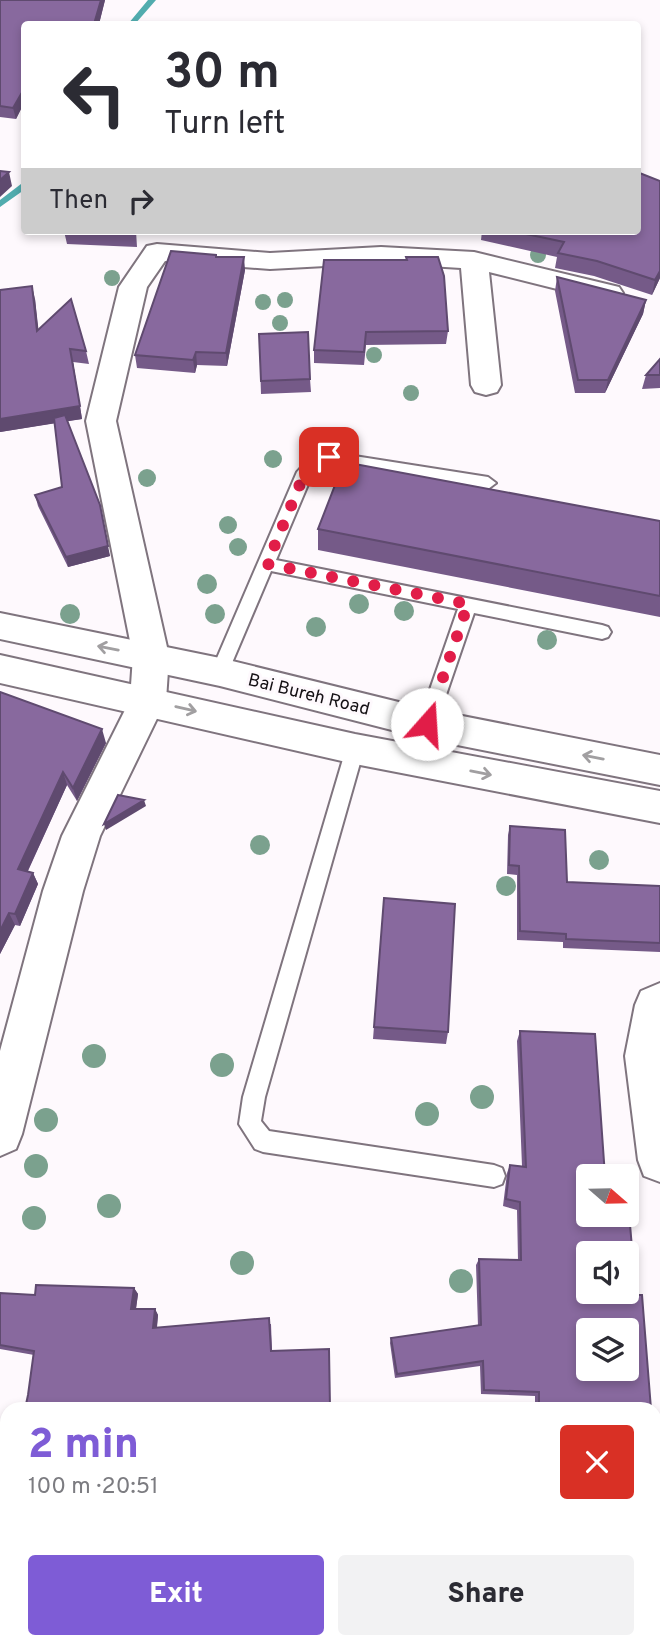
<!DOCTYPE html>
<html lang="en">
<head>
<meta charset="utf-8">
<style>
	:root { --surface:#fff; --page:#f2f2f3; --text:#2b2b33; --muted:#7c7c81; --accent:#7e5cd6 }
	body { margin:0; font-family:Overpass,sans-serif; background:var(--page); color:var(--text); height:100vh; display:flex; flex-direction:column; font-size:26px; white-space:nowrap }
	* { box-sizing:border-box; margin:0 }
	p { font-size:23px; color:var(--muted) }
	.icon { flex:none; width:38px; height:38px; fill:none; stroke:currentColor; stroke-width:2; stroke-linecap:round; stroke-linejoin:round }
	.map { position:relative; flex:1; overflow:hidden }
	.sheet { position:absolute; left:0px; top:1402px; width:662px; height:247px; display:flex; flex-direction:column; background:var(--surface); border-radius:21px 21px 0 0; box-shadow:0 4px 10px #0003 }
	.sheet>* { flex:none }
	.top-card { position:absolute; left:21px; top:21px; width:620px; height:214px; border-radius:7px; box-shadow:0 4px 10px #0003; background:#fff; color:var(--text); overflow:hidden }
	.needle { width:46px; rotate:110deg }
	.tools { position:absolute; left:576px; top:1164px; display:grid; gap:14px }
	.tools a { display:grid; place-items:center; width:63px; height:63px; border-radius:7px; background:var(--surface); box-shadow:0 4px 10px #0003; font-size:35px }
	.pin { position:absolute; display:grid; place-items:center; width:60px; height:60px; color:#fff; margin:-30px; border-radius:14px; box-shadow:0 4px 10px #0006 }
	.me { position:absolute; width:77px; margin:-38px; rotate:19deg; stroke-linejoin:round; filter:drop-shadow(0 0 5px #0008) }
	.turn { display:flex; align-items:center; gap:24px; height:147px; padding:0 28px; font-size:32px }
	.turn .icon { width:91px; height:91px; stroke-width:2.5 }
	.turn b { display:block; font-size:49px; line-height:60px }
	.then { display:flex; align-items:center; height:66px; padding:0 28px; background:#0003; gap:14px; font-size:26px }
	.round { display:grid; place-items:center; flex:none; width:74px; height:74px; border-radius:7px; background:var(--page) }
	.head { display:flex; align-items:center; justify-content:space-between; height:119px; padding:0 28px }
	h1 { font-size:42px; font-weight:800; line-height:52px; color:var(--accent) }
	.button { display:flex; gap:14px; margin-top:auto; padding:14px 28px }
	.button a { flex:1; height:80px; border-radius:7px; background:var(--accent); color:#fff; font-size:28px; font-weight:800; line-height:80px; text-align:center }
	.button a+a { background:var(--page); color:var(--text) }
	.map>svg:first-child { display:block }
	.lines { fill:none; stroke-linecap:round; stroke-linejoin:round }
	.stream { fill:#51acae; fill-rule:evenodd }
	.service-casing { stroke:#7f747e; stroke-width:4 }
	.minor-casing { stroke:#7f747e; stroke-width:4 }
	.trunk-casing { stroke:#7f747e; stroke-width:4 }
	.service { fill:#fff; fill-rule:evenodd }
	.minor { fill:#fff; fill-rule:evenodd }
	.trunk { fill:#fff; fill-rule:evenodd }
	.tree { fill:#7ba18e }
	.wall { fill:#755a88 }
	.shaded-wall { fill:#5f4a6f }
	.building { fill:#88699e; stroke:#5f4a6f; stroke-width:2; fill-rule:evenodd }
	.oneway { stroke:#a19fa1 }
	.route { stroke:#e11d48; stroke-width:12; stroke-dasharray:0 21.6 }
	.labels { text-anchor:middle; stroke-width:6; stroke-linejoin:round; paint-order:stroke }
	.street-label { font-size:18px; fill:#141014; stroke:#fef9fd }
</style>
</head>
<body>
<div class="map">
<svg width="660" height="1647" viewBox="0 0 660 1647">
	<rect width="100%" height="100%" fill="#fef9fd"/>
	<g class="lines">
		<!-- stream -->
		<path class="stream" d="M148,0h8l-21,24h-7z
			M21,184h3v6l-24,17v-7z"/>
		<!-- service casing -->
		<g class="service-casing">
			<path id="service" d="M329,452l159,25 8,6 -8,6 -157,-26 -19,12 -36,85 326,65 6,2 3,5 -3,5 -6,2 -128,-26 -38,111 -3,5 -6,2 -6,-2 -3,-5 40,-115 -187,-38 -45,106h-12l-3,-5 86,-200 11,-12z
				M355,741l7,3 2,5 -99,348 -4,24 8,10 225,34 8,3 3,8 -3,8 -8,3 -231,-35 -8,-3 -16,-25 4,-27 103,-348 2,-5z"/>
		</g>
		<!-- minor casing -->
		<g class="minor-casing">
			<path id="minor" d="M157,244l113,9 111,-6 93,5 145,35 4,6 -4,6 -10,3 -120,-30 12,113 -4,7 -11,3 -11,-3 -4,-7 -10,-117 -80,-5 -111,6 -105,-8 -18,26 -31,134 53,235 -3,44 -66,136 -17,55 -61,243 -6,15 -16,7v-105l43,-160 19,-55 68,-136 3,-44 -47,-235 33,-134 28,-41z
				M660,983v199l-16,-6 -6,-16 -13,-104 10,-51 6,-14z"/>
		</g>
		<!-- trunk casing -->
		<g class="trunk-casing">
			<path id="trunk" d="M0,613l220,45 207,51 233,46v30l-233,-46 -207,-53 -220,-47z
				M0,655l355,79 305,57v32l-305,-59 -355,-81z"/>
		</g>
		<!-- service -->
		<use href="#service" class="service"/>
		<!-- minor -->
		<use href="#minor" class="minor"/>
		<!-- trunk -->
		<use href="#trunk" class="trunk"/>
	</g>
	<!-- trees -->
	<g class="tree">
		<circle cx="538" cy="255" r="8"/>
		<circle cx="112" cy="278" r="8"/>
		<circle cx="285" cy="300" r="8"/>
		<circle cx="263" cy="302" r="8"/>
		<circle cx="280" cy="323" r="8"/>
		<circle cx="374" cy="355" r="8"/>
		<circle cx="411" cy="393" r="8"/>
		<circle cx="273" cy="459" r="9"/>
		<circle cx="147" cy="478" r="9"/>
		<circle cx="228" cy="525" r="9"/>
		<circle cx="238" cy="547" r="9"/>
		<circle cx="207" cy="584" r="10"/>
		<circle cx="359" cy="604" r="10"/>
		<circle cx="404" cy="611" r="10"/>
		<circle cx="70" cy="614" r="10"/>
		<circle cx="215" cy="614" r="10"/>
		<circle cx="316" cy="627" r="10"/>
		<circle cx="547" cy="640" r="10"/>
		<circle cx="260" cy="845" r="10"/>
		<circle cx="599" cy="860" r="10"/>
		<circle cx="506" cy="886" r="10"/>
		<circle cx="94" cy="1056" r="12"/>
		<circle cx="222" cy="1065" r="12"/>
		<circle cx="482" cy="1097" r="12"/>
		<circle cx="427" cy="1114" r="12"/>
		<circle cx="46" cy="1120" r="12"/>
		<circle cx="36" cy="1166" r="12"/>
		<circle cx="109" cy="1206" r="12"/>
		<circle cx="34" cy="1218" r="12"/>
		<circle cx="242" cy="1263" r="12"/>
		<circle cx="461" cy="1281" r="12"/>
	</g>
	<!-- wall -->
	<path class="wall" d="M0,0h105l-6,24h-75v79l-8,16 -16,-2z
		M64,231h72l1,16 -70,-3z
		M482,231h155l23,47 -8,17 -58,-19 -39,-8 2,-11 -76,-17z
		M216,257l29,13 -18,96 -30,-1 -2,8 -58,-5 -2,-13z
		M406,257l42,74 -2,13 -80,1 -2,20 -50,-2v-13l92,-90z
		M557,277l89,23 -3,14 -38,79h-30l-20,-102z
		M35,299l3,30 48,22 3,13 -16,-2 9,57 -15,2 43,135 -42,11 -30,-61 -3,-11 27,-8 -7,-64 -55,9z
		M259,334l51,45 1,13 -50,2z
		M660,359v29l-18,1 4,-14z
		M660,521v96l-342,-67v-21z
		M0,692l106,51 -29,58 -10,-16 -39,86 5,2 5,11 -18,42 -5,-1 -15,29z
		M510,826l57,56 93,4v66l-97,-4v-6l-46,-2v-65l-10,-1 1,-39z
		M384,898l64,134 -2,12 -73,-5z
		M520,1031l68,145 48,119 15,114h-116v-13l-54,-2 -1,-28 -85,12 -5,-35 1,-5 87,-12 -2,-61 3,-6 39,1 -1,-50 -14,-4 4,-33 3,-8 12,1 -5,-125z
		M134,1288l4,6 -2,15h19l3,6 -1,13 114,-4 1,27 58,57 -305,1 3,-14 6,-40 -34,-6v-56l35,2z"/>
	<!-- shaded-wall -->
	<path class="shaded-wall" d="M101,0h4l-6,24h-5z
		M24,89v14l-8,16 -3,-11z
		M9,172l3,14 -12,11v-17z
		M244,257l1,13 -18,96 -1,-13z
		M660,271v7l-8,17 3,-15z
		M32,286l3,13 5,44 -3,-12z
		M646,300l-3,14 -38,79 3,-13z
		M196,352l1,13 -2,8 -2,-13z
		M73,362l9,57 -82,13v-13z
		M100,505l10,51 -42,11 -2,-10z
		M102,729l4,14 -29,58 -4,-13z
		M63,772l4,13 -44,96 -5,-12z
		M144,800l2,6 -40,24 -2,-6z
		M33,873l5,11 -18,42 -5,-12z
		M9,913l6,12 -15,29v-23z
		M134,1288l4,6 -3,21 -4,-6z
		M155,1309l3,6 -2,19 -3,-6z"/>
	<!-- building -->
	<path class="building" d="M0,0h101l-7,24h-70v65l-11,19 -13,-2z
		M0,171l9,1 -9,8z
		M637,172l23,9v90l-5,9 -58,-19 -39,-8 6,-11 -52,-11h125z
		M82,231h53v2z
		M171,251l45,4v2h28l-18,96 -30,-1 -3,8 -58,-5z
		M406,257h32l6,19 4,55 -82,1 -2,20 -50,-2 10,-90h83z
		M557,277l89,23 -38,80h-30z
		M32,286l5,45 34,-32 15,52 -16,-2 10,57 -80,13v-129z
		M308,332l2,47 -49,2 -2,-47z
		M660,359v16h-14z
		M65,415l35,90 8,41 -42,11 -31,-62 27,-8 -8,-69z
		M344,462l316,59v75l-342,-67z
		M0,692l102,37 -29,59 -10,-16 -45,97 15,4 -18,41 -6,-1 -9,18z
		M118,795l26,5 -40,24z
		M510,826l55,4 2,52 93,4v57l-94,-4v-5l-46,-3 -1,-65 -10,-1z
		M384,898l71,6 -7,128 -74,-5z
		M520,1031l75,3 10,142h-17v38h38v-13h2l8,94h6l9,114h-112v-17l-55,-2 -1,-29 -86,13 -6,-36 90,-13 -2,-66 42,1 -1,-58 -14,-3 4,-34 16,2zM588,1253h38v39h-38zM588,1330h38v38h-38z
		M36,1285l98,3 -3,21h24l-2,19 116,-10 2,33 58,-2 1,59 70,-3v4h-375l3,-14 6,-44 -34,-6v-52l35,2z
		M654,1437h3l3,40v41h-6z
		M7,1477v98l-7,-1v-87h5z
		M203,1642h433l1,5h-414z"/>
	<!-- one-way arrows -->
	<defs><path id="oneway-shaft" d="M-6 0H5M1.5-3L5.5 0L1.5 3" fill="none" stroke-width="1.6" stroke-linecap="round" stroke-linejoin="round" transform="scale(1.75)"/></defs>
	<g class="oneway">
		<use href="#oneway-shaft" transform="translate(108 648) rotate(-169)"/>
		<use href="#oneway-shaft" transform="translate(186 709) rotate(13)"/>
		<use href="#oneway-shaft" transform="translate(593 757) rotate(-169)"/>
		<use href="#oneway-shaft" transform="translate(481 773) rotate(11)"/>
	</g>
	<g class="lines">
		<!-- route -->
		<path class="route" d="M329,457l-15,7 -9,8 -38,92 201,40 -41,120"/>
	</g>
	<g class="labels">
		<!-- street labels -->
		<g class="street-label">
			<text transform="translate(309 694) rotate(14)" y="6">Bai Bureh Road</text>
		</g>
	</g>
</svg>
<div class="tools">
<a><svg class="needle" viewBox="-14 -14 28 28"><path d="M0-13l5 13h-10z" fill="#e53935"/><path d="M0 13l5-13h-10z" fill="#7c7c81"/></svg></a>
<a><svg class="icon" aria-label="sound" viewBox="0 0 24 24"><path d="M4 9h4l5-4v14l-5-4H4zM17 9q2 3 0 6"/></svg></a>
<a><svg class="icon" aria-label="layers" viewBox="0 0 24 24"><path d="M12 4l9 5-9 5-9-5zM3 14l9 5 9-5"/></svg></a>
</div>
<div class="pin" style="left:329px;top:457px;background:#d93025"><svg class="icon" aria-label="arrive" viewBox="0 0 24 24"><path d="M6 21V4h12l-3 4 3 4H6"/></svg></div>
<svg class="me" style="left:427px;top:724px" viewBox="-20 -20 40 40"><circle r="19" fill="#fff"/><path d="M0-13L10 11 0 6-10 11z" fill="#e11d48"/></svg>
<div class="top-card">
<div class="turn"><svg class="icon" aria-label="left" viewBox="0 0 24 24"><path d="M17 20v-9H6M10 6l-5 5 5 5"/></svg><div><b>30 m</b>Turn left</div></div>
<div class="then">Then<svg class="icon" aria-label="right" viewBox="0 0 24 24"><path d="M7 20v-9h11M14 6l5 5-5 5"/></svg></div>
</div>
<section class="sheet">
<div class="head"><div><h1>2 min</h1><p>100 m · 20:51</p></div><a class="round" style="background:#d93025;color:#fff"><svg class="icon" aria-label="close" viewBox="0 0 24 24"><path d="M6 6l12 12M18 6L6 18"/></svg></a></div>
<div class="button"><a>Exit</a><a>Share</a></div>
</section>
</div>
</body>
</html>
